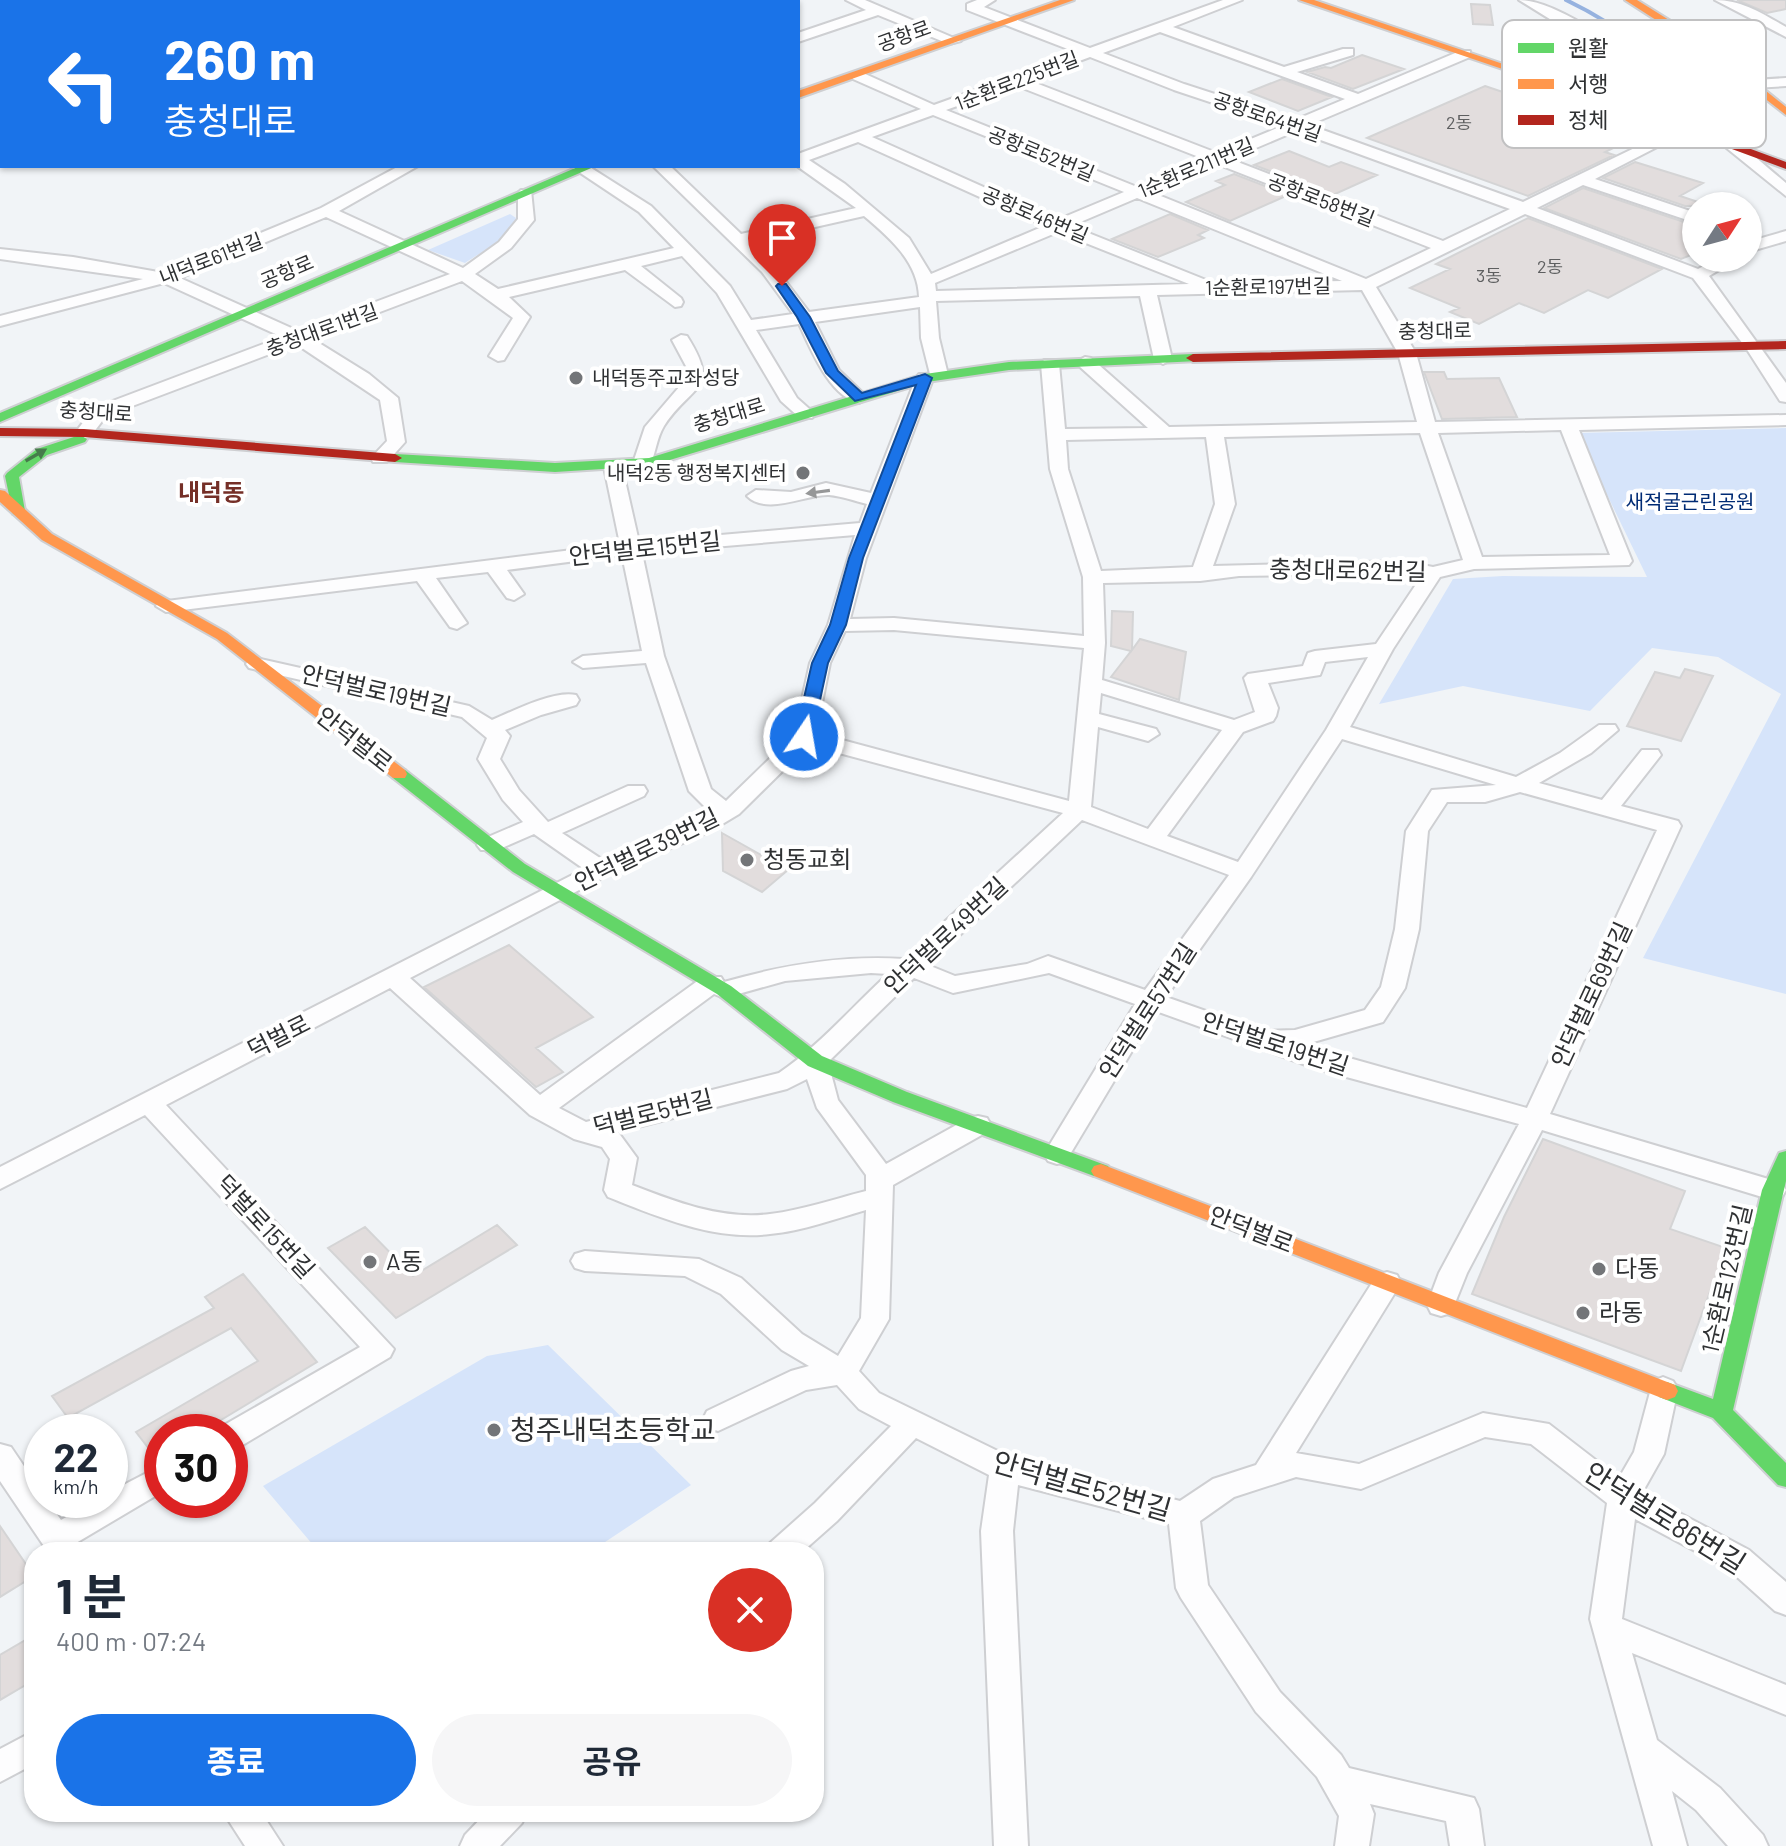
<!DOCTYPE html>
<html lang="ko">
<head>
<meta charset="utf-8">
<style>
	:root { --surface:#fff; --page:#f6f6f7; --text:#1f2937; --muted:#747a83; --accent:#1a73e8 }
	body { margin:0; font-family:Barlow,"Noto Sans KR",sans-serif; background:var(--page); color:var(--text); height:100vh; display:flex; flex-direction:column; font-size:30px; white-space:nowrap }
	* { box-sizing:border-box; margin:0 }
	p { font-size:26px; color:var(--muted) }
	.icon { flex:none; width:44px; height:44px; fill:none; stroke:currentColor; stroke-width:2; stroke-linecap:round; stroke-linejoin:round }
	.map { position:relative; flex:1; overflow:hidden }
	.side { position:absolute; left:24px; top:1542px; width:800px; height:280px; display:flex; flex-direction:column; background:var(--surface); border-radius:32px; box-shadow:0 2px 6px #0004 }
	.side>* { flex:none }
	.hud { position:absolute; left:0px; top:0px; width:800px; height:168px; box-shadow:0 2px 6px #0004; background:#1a73e8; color:#fff; overflow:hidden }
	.needle { width:52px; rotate:54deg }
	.tools { position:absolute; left:1682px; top:192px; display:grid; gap:16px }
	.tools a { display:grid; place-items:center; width:80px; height:80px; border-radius:50%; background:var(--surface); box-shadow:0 2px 6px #0004; font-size:40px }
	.speed { position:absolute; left:24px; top:1414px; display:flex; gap:16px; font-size:40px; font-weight:700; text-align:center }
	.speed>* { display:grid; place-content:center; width:104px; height:104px; border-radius:50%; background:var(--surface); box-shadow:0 2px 6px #0004; line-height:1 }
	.speed small { font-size:20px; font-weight:400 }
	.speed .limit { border:12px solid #d22; background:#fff; color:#111 }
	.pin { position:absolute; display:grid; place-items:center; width:68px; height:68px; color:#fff; margin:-82px -34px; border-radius:50% 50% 50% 0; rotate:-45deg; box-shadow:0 0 8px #0007 }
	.pin .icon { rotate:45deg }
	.me { position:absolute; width:88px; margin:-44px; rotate:12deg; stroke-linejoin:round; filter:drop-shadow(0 0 6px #0008) }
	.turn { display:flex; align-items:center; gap:28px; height:168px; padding:0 32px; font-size:36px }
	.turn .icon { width:104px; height:104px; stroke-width:2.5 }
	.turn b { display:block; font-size:56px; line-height:68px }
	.round { display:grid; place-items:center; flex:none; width:84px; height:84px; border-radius:42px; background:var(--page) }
	.overview { display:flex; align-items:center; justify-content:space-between; height:136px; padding:0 32px }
	h1 { font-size:48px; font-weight:700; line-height:60px }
	.button { display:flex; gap:16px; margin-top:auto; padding:16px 32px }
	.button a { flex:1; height:92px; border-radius:48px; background:var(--accent); color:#fff; font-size:32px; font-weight:700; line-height:92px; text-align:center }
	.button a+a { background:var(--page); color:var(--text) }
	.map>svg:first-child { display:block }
	.green { fill:#d6e4fa }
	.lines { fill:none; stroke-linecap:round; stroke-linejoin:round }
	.stream { stroke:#96b2df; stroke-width:4 }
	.building { fill:#e2dddd; stroke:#d4d4d5; stroke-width:2 }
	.street-casing { stroke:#cecfd2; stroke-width:4 }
	.fast-casing { stroke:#cecfd2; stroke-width:4 }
	.slow-casing { stroke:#cecfd2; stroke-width:4 }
	.jam-casing { stroke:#cecfd2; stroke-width:4 }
	.street { fill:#fdfdfe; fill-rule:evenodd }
	.fast { fill:#63d668; fill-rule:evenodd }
	.slow { fill:#ff974d; fill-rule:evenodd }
	.jam { fill:#b3261e; fill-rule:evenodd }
	.oneway { fill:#467b4b }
	.oneway2 { fill:#969798 }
	.route { fill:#1a73e8; stroke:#114b97; stroke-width:2 }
	.poi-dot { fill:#737578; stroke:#fff; stroke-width:3 }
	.labels { text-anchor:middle; stroke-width:8; stroke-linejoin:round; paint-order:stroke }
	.far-number-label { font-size:18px; fill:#5e5f60 }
	.far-street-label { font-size:20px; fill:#2f3133; stroke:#fff }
	.far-poi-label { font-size:20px; fill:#2f3133; stroke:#fff; text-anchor:start }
	.far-park-label { font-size:20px; fill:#002b74; stroke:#fff }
	.far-quarter-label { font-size:24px; font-weight:bold; fill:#752f27; stroke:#fff }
	.street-label { font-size:24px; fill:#2f3133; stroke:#fff }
	.poi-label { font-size:24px; fill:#2f3133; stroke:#fff; text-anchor:start }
	.near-poi-label { font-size:28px; fill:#2f3133; stroke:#fff; text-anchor:start }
	.near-street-label { font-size:28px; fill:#2f3133; stroke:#fff }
	.key { fill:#fff; stroke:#c1c1c2; stroke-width:2 }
	.key-label { font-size:22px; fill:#2f3133 }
</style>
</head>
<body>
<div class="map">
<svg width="1786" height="1846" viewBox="0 0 1786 1846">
	<rect width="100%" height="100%" fill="#f1f4f7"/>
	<!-- green -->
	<path class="green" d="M510,214l6,4c-6,20 -35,34 -51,45l-37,-13z
		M1786,428v566l-143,-36 138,-264 -63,-37 -66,-9 -62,63 -127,-25 -84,18 74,-125 50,-3 144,1 -70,-144z
		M548,1345l143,140 -101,67h-271l-56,-66 224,-130z"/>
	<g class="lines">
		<!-- stream -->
		<path class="stream" d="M1566,0c59,28 106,67 149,116"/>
	</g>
	<!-- building -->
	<path class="building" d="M1737,0h49v9l-19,4z
		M1471,4l19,1 3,20 -20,-1z
		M1362,55l42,14 -51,20 -46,-17 18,-5 6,1z
		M1282,79l50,18 -34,14 -49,-19z
		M1485,86l151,51 -31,15 9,3 -86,41 -161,-58z
		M1289,151l40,16 12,-5 36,13 -44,20 -79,-30z
		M1635,162l68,21 -23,13 21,7v3h-16l-82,-28z
		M1234,174l54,21 -58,26 -44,-19 39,-17 -9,-4z
		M1583,188l113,38v27l-15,6 -137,-51z
		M1170,214l38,16 -10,5 6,3 -46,19 -46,-18z
		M1528,218l134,51 -54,29 -20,-8 -44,23 -25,-10 -40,21 -29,-12 9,-4 -49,-20 40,-19 -14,-5z
		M1424,372h20l3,7 52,-1 18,39 -75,2z
		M1112,611l21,1 -1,38 8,-11 46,13 -7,48 -68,-23 20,-26 -20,-5z
		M1685,669l28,7 -32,65 -54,-15 28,-54 25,6z
		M722,833l66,37 -26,22 -39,-21z
		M509,945l84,72 -57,31 27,24 -27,15 -112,-100z
		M1543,1139l142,52 -15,38 56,19 -45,123 -209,-77 32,-77z
		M497,1225l20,20 -121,73 -68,-70 37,-21 48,49z
		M243,1274l74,88 -116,70h-39l-2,31 -24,-31 122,-71 -27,-33 -163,90 -16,-22 162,-88 -9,-11z
		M0,1526l34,50 -34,21z
		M34,1635v45l-34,20v-45z"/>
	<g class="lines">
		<!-- street casing -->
		<g class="street-casing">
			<path id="street" d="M736,0h19l-21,2z
				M846,0h19l96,41 -12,3 -71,-29 -80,27v-9l68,-23z
				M977,0h18l-11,7 106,41 133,-48h19l-69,27 111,40 59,-18h10v6l-56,17 61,22 102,-43h10v6l-161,68 214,77 157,-76h10l2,3 -97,50 101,34v10l-113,-38 -46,23 161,61 21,-11h20l-30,18 77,107v19l-6,-1 -34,-53 -53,-70 -168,-64 -149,73 40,66 19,69 351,-7v10l-207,5 53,131 -3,4 -155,4 -34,8 -47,72 -43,78 166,50 44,-24 39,-28h16l3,5 -27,23 -52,30 63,17 40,-50h16l3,5 -40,51 57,15 3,5 -131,288 232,69 4,7 -4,7 -10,3 -230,-70 -75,143 -16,40 -10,3 -10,-3 -4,-8 12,-32 80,-149 -202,-55 -161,-58 -90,150 -9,3 -9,-3 -4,-7 91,-150 -86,-31 -96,20 -39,-15 -86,84 10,38 48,64 83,-46 9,-2 9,2 4,7 -4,7 -94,53 -4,134 -30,52 20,22 133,65 168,43 33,-22 43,-14 121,-190 10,-3 10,3 4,8 -105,170 63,11 124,-51 66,11 70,54 15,-26 19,-71 10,-4 10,4 5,8 -14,65 -22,39 107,57 37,32v33l-11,-4 -48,-43 -92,-49 -13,100 164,66v30l-154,-62 25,87 63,48 43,47 5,11h-40l-32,-36 -24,-19 15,55h-34l-63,-227 17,-116 -76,-59 -46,-7 -124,52 -65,-12 -62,20 -34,24 8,64 72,107 61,63 8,13 125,30 5,11 5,37h-34l-4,-25 -76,-17 4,10 -5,32h-34l4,-30 -22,-39 -61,-65 -75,-114 -5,-10 -7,-64 -151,-39 -5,46 15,315h-34l-13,-315 8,-56 -73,-37 -79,83 -35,31h-37l5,-9 45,-40 76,-77 -32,-17 -22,-24 -31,5 -88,41 -11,-4 -4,-8 4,-8 84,-40 18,-5 -27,-16 -61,-56 -36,-18 -100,-5 -10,-3 -4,-7 4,-7 10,-3 114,8 42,19 61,56 36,22 23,-38 5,-108c-32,9 -63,21 -96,24 -56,7 -111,-17 -162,-37l-4,-7 6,-31 -8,-12 -28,-8 -44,-24 -140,-127 -224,117 228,244 -4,8 -149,89 -11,3v-17h-12l1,-4 141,-81 -215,-232 -145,74v-22l584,-298 -50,-35 -37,16h-16l-4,-5 4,-5 42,-18 -20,-22 -25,-41 9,-21 -25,-21 -213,-49 -3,-4 3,-4 7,-2 213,48 23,14c21,-9 62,-30 84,-25l3,5 -3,5 -35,10 -36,15 5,6 -10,23 19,31 29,32 80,-36h16l3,5 -3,5 -82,37 41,27 107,-48 -21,-21 -43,-128 -63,5 -10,-6 10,-6 59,-5 -20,-96 -115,15 17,24 -10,6 -7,-2 -19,-26 -52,6 31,45 -10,6 -7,-2 -33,-46 -251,31 -10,-6 3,-4 461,-58 -16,-77 9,-6 9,6 17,75 221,-19 7,-19c-12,-3 -26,-8 -38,-9 -23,-1 -62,21 -82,1l9,-6 35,2 35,-9 45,10 45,-115 3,-4h11l-9,-36 -1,-31 -105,15 24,48 29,28 -9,5c-30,-7 -48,-54 -60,-79l-43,6 41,68 18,16 -3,4h-12l-19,-17 -64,-108 -35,-37 -41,10 40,32 2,4 -2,4 -6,1 -50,-37 -116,27 21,20 -26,43 -6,1 -9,-5 24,-38 -51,-37 -151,57 58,36 29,24 7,44 -18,20h-14l-2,-4 16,-17 -7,-41 -84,-56 -190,72 -16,21 -6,1 -9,-5 19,-25 188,-71 -118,-54 -164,43v-10l143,-37 -143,-20v-10l73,8 91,16 157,-65 78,-42h19l-79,45 124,57 36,-26 19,-23v-26l3,-3h10l3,30 -23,28 -36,26 23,15 176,-41 -35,-36 -69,-46h18l63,40 79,80 21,34 42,-6 -31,-42 -109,-106h17l71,68 115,-26 -59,-42 1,-12 123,-45 -68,-30v-6h10l71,32 144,-52 -111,-43v-6zM1160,32l185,67 -50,21 -111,-36 -81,-31zM1090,57l84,33 108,36 -65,27 -189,-73zM1015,85l189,74 -67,28 -191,-77zM933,115l191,77 -67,28 -185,-83zM1296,131l214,78 -67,32 -213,-82zM858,142l186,84 -113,48 -22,-36 -64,-54 -36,-24zM1217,164l214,84 -65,31 -215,-87zM1137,198l205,83 -134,3 -2,-4 -135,-54zM864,216c26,22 54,46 55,81l-110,15 -35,-46 -25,-24zM326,217l124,57 -152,57 -118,-53zM1058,232l131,52 -253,7 -1,-8zM1362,290l36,63 19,69 -248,5 -78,-69 -6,-1 -9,5 3,4 69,62 -83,1 -6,-65 -3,-4h-12l-3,4 9,105 33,108 1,59 -190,-18 -44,1 16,-61 67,-179h12l3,-4 -9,-37 -3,-37 204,-5 14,63 9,5 9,-5 -15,-64zM1561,430l49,125 -128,2 -44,-124zM1420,433l43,127 -30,7 -31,-6 -189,5 22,-62 -11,-67zM1206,437l9,67 -22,63 -92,4 -33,-102 -2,-29zM855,535l-27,90 -18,38 -16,72 -68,66 -15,-12 -47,-133 -22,-103zM1402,573l19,4 -45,67 -61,7 -7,2 -5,13 -55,8 -4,4 11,34 -21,8 -132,-40 3,-37 -2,-60 97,-2 39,-5zM894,630l190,18 -15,153 -253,-68 14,-70 15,-32zM1368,657l-42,73 -88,132 -71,-26 76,-104 30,-11 3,-5 2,-8 -10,-25 52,-8 5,-13zM1101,693l121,37 -74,99 -57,-22 7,-80 50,14 11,-7 -3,-5 -57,-15zM1342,739l154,46 -64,5 -26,41 -11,98 -14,58 -16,23 -70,20 -32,1 -97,-34 85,-120zM809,745l254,68 -159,146c-62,-4 -121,6 -180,23l-3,-5h-18l-163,118 -130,-117 200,-104 99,-42 30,-18zM1520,792l137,38 -130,278 -224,-63 80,-23 22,-34 14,-59 9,-98 19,-29h38zM1082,820l147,55 -84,115 -97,-34 -21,8 -72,12 -27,-11zM871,973l17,1c-36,33 -69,72 -109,99l-193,49 -27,-14 155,-114 10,4 61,-17zM807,1079l10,29 49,67v16c-32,8 -63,19 -96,23 -48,6 -94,-12 -138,-29l5,-27 -19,-26 169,-43z
				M1519,0c64,0 214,139 267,183v13l-162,-131z
				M1715,0c27,0 48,14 71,27v10z
				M1786,78v8l-32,2 -7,-4 7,-4z
				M1786,231v10l-38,11v-10z
				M681,335l6,1c35,55 4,48 -23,90 -8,13 -8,28 -15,41h-14l-2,-4 12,-36 41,-48 1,-11 -15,-28z
				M0,1444l11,3 31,46v7h5l14,20 35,-20h14v-8l52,-27v27l-86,51 3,9h-31l-48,-71z
				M34,1731v33l-34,18v-33z
				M223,1812h38l22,34h-38z
				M487,1812h40l-5,11 -22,23h-40l5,-11z"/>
		</g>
		<!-- fast casing -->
		<g class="fast-casing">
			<path id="fast" d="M580,166h16l-596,256v-9z
				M1193,354l5,1v6l-189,9 -82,12 -277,84 -95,6 -160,-10 -7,-4 7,-4 160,9 94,-5 276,-84 84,-12z
				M80,435l7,4 -2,3 -38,13 -28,22 6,34 -7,4 -5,-1 -8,-38 2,-3 30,-24z
				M399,769l6,1 120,94 206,122 91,70 85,36 201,74 3,5 -3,5h-14l-201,-74 -85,-36 -91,-72 -204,-122 -120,-94 -2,-4 2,-4z
				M1786,1151v30l-53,229 53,53v24l-8,-2 -65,-67 -54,-21 -3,-6 3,-6 8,-3 46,17 49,-209 17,-37z"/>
		</g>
		<!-- slow casing -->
		<g class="slow-casing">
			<path id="slow" d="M1060,0h14l-276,98v-7z
				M1299,0h15l351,119 -9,2z
				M1625,0h12l72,45 77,62v8l-85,-66z
				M0,490l5,1 47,43 175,99 178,137 2,4 -2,4h-12l-176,-139 -175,-99 -42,-38z
				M1101,1164l574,221 3,6 -3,6 -8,3 -8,-3 -565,-221 -3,-5 3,-5z"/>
		</g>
		<!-- jam casing -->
		<g class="jam-casing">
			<path id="jam" d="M1656,117h8l122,45v7l-130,-48z
				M1786,341v8l-593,13 -7,-4 7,-4z
				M0,428l84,1 311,25 7,4 -7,4 -311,-25 -84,-1z"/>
		</g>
		<!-- street -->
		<use href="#street" class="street"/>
		<!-- fast -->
		<use href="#fast" class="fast"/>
		<!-- slow -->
		<use href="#slow" class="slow"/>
		<!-- jam -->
		<use href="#jam" class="jam"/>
	</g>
	<!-- one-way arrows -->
	<defs><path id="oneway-solid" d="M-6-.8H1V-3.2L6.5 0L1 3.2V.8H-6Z" transform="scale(2)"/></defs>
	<use class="oneway" href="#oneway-solid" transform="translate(36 455) rotate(-30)"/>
	<use class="oneway2" href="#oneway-solid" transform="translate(818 492) rotate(172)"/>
	<!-- route -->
	<path class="route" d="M778,284h8l24,33 28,54 24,22 63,-19 7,4 -69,180 -17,67 -18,38 -16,74 -8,5 -9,-5 17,-74 18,-38 19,-67 67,-173 -61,16 -29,-28 -29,-56 -21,-31z"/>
	<!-- markers -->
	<g class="poi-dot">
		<circle cx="576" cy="378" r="8"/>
		<circle cx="803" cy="473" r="8"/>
		<circle cx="747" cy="860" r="8"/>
		<circle cx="370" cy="1262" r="8"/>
		<circle cx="1599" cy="1269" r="8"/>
		<circle cx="1583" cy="1313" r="8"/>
		<circle cx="494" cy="1430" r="8"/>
	</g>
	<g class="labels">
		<!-- far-number labels -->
		<g class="far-number-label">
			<text x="1459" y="129">2동</text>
			<text x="1550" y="273">2동</text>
			<text x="1489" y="282">3동</text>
		</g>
		<!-- far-street labels -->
		<g class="far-street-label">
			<text transform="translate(904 36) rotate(-20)" y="7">공항로</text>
			<text transform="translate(1017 81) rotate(-21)" y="7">1순환로225번길</text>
			<text transform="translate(1267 117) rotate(19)" y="7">공항로64번길</text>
			<text transform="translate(1041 154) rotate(22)" y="7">공항로52번길</text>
			<text transform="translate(1196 168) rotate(-23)" y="7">1순환로211번길</text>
			<text transform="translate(1321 200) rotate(21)" y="7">공항로58번길</text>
			<text transform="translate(1035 215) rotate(23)" y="7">공항로46번길</text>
			<text transform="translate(211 259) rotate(-21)" y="7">내덕로61번길</text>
			<text transform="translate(287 272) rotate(-23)" y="7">공항로</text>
			<text transform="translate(1268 287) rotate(-1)" y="7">1순환로197번길</text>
			<text transform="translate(322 330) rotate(-20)" y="7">충청대로1번길</text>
			<text transform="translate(1435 331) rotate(-1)" y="7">충청대로</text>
			<text transform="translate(96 412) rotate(4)" y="7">충청대로</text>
			<text transform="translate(729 415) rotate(-17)" y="7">충청대로</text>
		</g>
		<!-- far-poi labels -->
		<g class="far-poi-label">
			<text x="592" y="385">내덕동주교좌성당</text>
			<text x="787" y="480" text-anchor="end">내덕2동 행정복지센터</text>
		</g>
		<!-- far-park labels -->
		<g class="far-park-label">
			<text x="1690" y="509">새적굴근린공원</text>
		</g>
		<!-- far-quarter labels -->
		<g class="far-quarter-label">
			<text x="211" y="501">내덕동</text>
		</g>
		<!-- street labels -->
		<g class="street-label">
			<text transform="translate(645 549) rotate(-6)" y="8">안덕벌로15번길</text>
			<text transform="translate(1348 571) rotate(1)" y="8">충청대로62번길</text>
			<text transform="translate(376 691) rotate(13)" y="8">안덕벌로19번길</text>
			<text transform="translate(354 740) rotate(38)" y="8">안덕벌로</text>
			<text transform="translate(647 850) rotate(-26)" y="8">안덕벌로39번길</text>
			<text transform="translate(946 936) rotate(-43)" y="8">안덕벌로49번길</text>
			<text transform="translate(1592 995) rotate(-65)" y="8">안덕벌로69번길</text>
			<text transform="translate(1148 1011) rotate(-57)" y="8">안덕벌로57번길</text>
			<text transform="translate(279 1037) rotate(-27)" y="8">덕벌로</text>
			<text transform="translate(1275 1044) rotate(18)" y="8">안덕벌로19번길</text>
			<text transform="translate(653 1113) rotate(-14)" y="8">덕벌로5번길</text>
			<text transform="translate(265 1227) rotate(47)" y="8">덕벌로15번길</text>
			<text transform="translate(1251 1230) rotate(21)" y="8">안덕벌로</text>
			<text transform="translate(1727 1279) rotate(-77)" y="8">1순환로123번길</text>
		</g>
		<!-- poi labels -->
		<g class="poi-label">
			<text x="763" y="868">청동교회</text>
			<text x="386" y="1270">A동</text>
			<text x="1615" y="1277">다동</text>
			<text x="1599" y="1321">라동</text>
		</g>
		<!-- near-poi labels -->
		<g class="near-poi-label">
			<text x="510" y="1440">청주내덕초등학교</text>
		</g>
		<!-- near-street labels -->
		<g class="near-street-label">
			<text transform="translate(1082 1486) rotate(16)" y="10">안덕벌로52번길</text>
			<text transform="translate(1665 1518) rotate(32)" y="10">안덕벌로86번길</text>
		</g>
	</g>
	<!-- legend -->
	<rect x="1502" y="20" width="264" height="128" rx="12" class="key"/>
	<rect x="1518" y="43" width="36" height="10" fill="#63d668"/>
	<rect x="1518" y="79" width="36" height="10" fill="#ff974d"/>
	<rect x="1518" y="115" width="36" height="10" fill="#b3261e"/>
	<g class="key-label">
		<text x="1568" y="56">원활</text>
		<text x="1568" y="92">서행</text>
		<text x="1568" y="128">정체</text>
	</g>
</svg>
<div class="tools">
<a><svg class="needle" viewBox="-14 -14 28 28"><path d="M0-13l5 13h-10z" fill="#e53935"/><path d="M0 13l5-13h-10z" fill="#747a83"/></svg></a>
</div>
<div class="speed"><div>22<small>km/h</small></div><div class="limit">30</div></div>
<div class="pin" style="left:782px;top:286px;background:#d93025"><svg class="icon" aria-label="arrive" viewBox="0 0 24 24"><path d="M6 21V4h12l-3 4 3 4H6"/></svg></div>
<svg class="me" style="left:804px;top:737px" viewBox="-20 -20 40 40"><circle r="17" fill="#1a73e8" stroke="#fff" stroke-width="3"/><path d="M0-11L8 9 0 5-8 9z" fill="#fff"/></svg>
<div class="hud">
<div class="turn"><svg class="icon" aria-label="left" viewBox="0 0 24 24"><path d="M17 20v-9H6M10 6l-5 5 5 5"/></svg><div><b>260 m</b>충청대로</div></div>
</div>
<section class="side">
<div class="overview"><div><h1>1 분</h1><p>400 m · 07:24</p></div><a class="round" style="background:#d93025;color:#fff"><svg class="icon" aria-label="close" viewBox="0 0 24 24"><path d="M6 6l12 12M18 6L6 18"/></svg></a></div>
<div class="button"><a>종료</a><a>공유</a></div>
</section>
</div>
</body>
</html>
